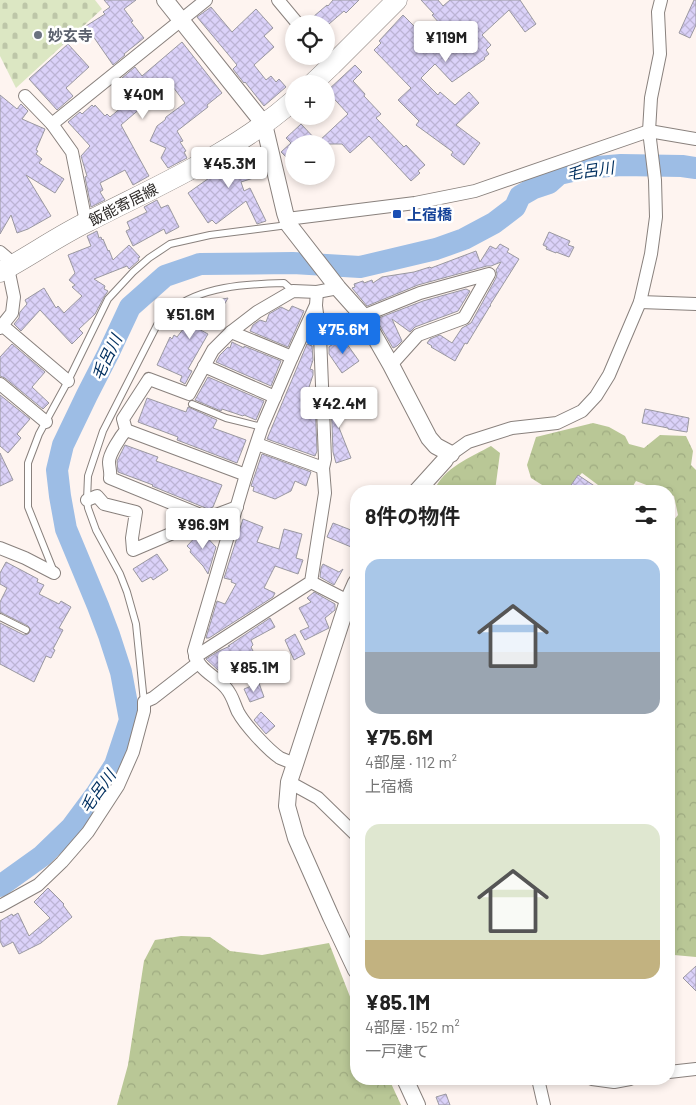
<!DOCTYPE html>
<html lang="ja">
<head>
<meta charset="utf-8">
<style>
	body { margin:0; font-family:Barlow,"Noto Sans JP",sans-serif; background:#f6f6f6; color:#222; height:100vh; display:flex; flex-direction:column; font-size:19px; white-space:nowrap }
	* { box-sizing:border-box; margin:0 }
	p { font-size:16px; color:#767676 }
	.icon { flex:none; width:28px; height:28px; fill:none; stroke:currentColor; stroke-width:2; stroke-linecap:round; stroke-linejoin:round }
	.map { position:relative; flex:1; overflow:hidden }
	.sheet { position:absolute; left:350px; top:485px; width:325px; height:600px; display:flex; flex-direction:column; background:#fff; border-radius:20px; box-shadow:0 2px 8px #0003 }
	.sheet>* { flex:none }
	.fabs { position:absolute; left:285px; top:15px; display:grid; gap:10px }
	.fabs a { display:grid; place-items:center; width:50px; height:50px; border-radius:50%; background:#fff; box-shadow:0 2px 8px #0003; font-size:25px }
	.price { position:absolute; translate:-50% -42px; padding:0 11px; border-radius:5px; background:#fff; color:#222; font-size:16px; line-height:32px; filter:drop-shadow(0 1px 2px #0008) }
	.price::after { content:''; position:absolute; left:50%; top:30px; width:15px; height:11px; margin-left:-8px; background:inherit; clip-path:polygon(0 0,100% 0,50% 100%) }
	.price.on { background:#1a73e8; color:#fff }
	ul { padding:0; list-style:none }
	li { display:grid; align-content:center; gap:10px; height:265px; padding:0 15px }
	li span { display:grid; place-items:center; height:155px; border-radius:15px; color:#555 }
	li>.icon { margin-inline-start:auto }
	span .icon { width:90px; height:90px; fill:#fffc; stroke-width:1 }
	li b { font-size:21px }
	h2 { display:flex; justify-content:space-between; align-items:center; height:60px; padding:0 15px; font-size:21px }
	.map>svg:first-child { display:block }
	.forest { fill:url(#forest-crowns) }
	.cemetery { fill:url(#cemetery-stones) }
	.lines { fill:none; stroke-linecap:round; stroke-linejoin:round }
	.river { stroke:#9dbde5; stroke-width:22 }
	.building { fill:url(#building-cross-hatch); stroke:#9a98a0 }
	.service-casing { stroke:#89817d; stroke-width:8 }
	.minor-casing { stroke:#89817d; stroke-width:14 }
	.tertiary-casing { stroke:#89817d; stroke-width:18 }
	.primary-casing { stroke:#89817d; stroke-width:21 }
	.service { stroke:#fff; stroke-width:6 }
	.minor { stroke:#fff; stroke-width:12 }
	.tertiary { stroke:#fff; stroke-width:16 }
	.primary { stroke:#fff; stroke-width:20 }
	.worship-dot { fill:#6b7280; stroke:#fff; stroke-width:2 }
	.transit-dot { fill:#1a4fb4; stroke:#fff; stroke-width:2 }
	.labels { text-anchor:middle; dominant-baseline:central; stroke-width:5; stroke-linejoin:round; paint-order:stroke }
	.worship-label { font-size:15px; font-weight:bold; fill:#5b616d; stroke:#fff; text-anchor:start }
	.street-label { font-size:15px; fill:#2d2a28; stroke:#fff }
	.transit-label { font-size:15px; font-weight:bold; fill:#164399; stroke:#fff; text-anchor:start }
	.water-label { font-size:16px; font-style:italic; fill:#002f5f; stroke:#fff }
</style>
</head>
<body>
<div class="map">
<svg width="696" height="1105" viewBox="0 0 696 1105">
	<defs>
		<pattern id="forest-crowns" width="20" height="18" patternUnits="userSpaceOnUse" patternTransform="scale(1.25)"><rect width="20" height="18" fill="#b9c796"/><path d="M2 6a3 3 0 1 1 6 0M12 15a3 3 0 1 1 6 0" fill="none" stroke="#9fab81"/></pattern>
		<pattern id="cemetery-stones" width="16" height="16" patternUnits="userSpaceOnUse" patternTransform="scale(1.25)"><rect width="16" height="16" fill="#dce7c3"/><path d="M2 7V4a2 2 0 0 1 4 0v3zM10 15v-3a2 2 0 0 1 4 0v3z" fill="#bdc6a8"/></pattern>
		<pattern id="building-cross-hatch" width="8" height="8" patternUnits="userSpaceOnUse" patternTransform="scale(1.25)"><rect width="8" height="8" fill="#dbd2f9"/><path d="M0 0l8 8M0 8l8-8" fill="none" stroke="#bcb4d5"/></pattern>
	</defs>
	<rect width="100%" height="100%" fill="#fef4f0"/>
	<g class="forest">
		<polygon points="593,423 609,427 625,436 629,444 644,448 660,435 686,436 693,451 691,465 696,470 696,957 674,955 669,949 669,526 678,515 674,496 669,494 669,491 662,491 636,481 630,491 600,491 598,485 582,473 565,491 550,490 531,478 527,465 536,437"/>
		<path d="M491,446L500,453L495,491H434C443,468 471,457 491,446Z"/>
		<polygon points="181,936 210,937 230,951 262,955 329,943 356,1012 356,1079 389,1079 401,1105 117,1105 128,1065 144,961 155,940"/>
	</g>
	<polygon class="cemetery" points="0,0 95,0 102,9 16,88 0,56"/>
	<g class="lines">
		<polyline class="river" points="0,886 42,856 71,828 97,793 115,765 130,720 121,672 109,635 98,606 66,529 60,496 57,470 63,445 87,395 108,354 130,307 165,276 200,264 293,263 360,267 436,249 464,239 494,223 515,207 520,196 534,188 549,183 559,174 585,168 621,165 682,166 696,168"/>
	</g>
	<g class="building">
		<polygon points="104,0 136,0 124,9 133,21 131,22 144,38 124,54 125,55 113,65 86,26 105,14 103,12 110,7"/>
		<polygon points="333,0 359,0 346,13 344,11 329,24 306,24 306,23 327,5 328,6"/>
		<polygon points="421,0 438,0 443,6 450,0 520,0 536,24 525,32 509,10 482,35 491,45 486,50 489,54 484,58 485,59 452,82 435,64 421,78 438,95 440,92 455,105 469,92 479,103 456,125 480,143 464,165 451,155 453,152 416,125 419,121 398,100 411,88 374,50 381,43 379,41 403,15 427,39 441,25 432,15 434,14"/>
		<polygon points="694,0 696,0 696,25 690,38 679,33"/>
		<polygon points="211,7 232,32 256,9 273,28 264,36 274,47 254,65 266,80 271,76 276,82 279,79 286,87 264,106 245,82 244,83 233,69 237,65 197,17"/>
		<polygon points="182,42 222,93 207,105 208,107 177,131 183,141 180,142 186,151 184,152 187,158 168,168 161,158 166,148 150,141 157,126 165,120 166,117 185,103 170,83 121,125 149,176 133,185 125,170 100,183 103,190 100,192 105,200 91,207 85,177 87,176 81,156 90,146 68,122 80,112 82,114 92,105 94,107 95,105 105,116 107,114 110,117 134,97 120,81 122,78 135,67 142,76"/>
		<polygon points="68,44 89,67 66,88 73,96 57,110 29,79"/>
		<polygon points="355,65 362,72 353,81 365,94 364,96 381,114 376,118 404,147 406,145 425,165 418,171 420,173 411,181 369,136 350,153 342,144 294,144 294,165 281,152 291,143 286,138 301,124 318,142 348,114 327,91"/>
		<polygon points="0,95 17,109 21,104 28,111 22,119 45,129 36,150 38,151 36,154 42,159 39,163 64,179 55,193 26,175 51,216 28,229 17,233 11,215 0,234"/>
		<polygon points="251,148 260,165 263,164 266,174 241,182 244,191 250,188 266,221 257,224 246,201 216,224 212,220 208,223 188,193 212,176 210,174 215,171 215,170"/>
		<polygon points="157,200 161,208 168,205 179,227 166,234 164,229 133,246 126,231 130,229 127,222 147,212 144,207"/>
		<polygon points="97,231 99,238 101,237 102,240 103,239 108,251 109,250 113,260 129,245 140,257 138,258 139,260 129,269 127,266 94,279 105,286 104,289 108,291 104,297 95,314 79,329 83,333 72,344 40,310 21,331 14,324 19,318 20,312 27,304 25,300 44,288 56,308 58,306 64,313 82,296 72,287 75,285 69,280 75,273 68,255 91,246 87,236"/>
		<polygon points="549,232 570,241 568,245 574,247 569,257 556,252 556,253 546,249 547,247 543,245"/>
		<polygon points="500,244 509,249 507,252 519,259 490,305 491,306 490,306 467,344 465,343 455,361 431,347 432,346 427,343 430,339 440,335 452,343 462,328 471,323 496,278 497,274 496,270 501,262 491,266 487,266 418,285 367,306 352,288 355,287 354,284 363,281 364,283 372,280 373,283 382,277 414,272 430,267 431,268 476,251 480,262 490,246 496,249"/>
		<polygon points="466,289 470,291 458,311 415,327 410,332 392,319 402,341 397,346 393,348 376,319 423,301"/>
		<polygon points="228,298 214,323 195,327 208,334 188,369 192,371 185,384 180,381 182,376 157,365 170,337 172,339 174,335 177,337 191,319 188,317 200,305 207,304 207,302"/>
		<polygon points="292,306 304,311 288,347 250,331 253,325 260,320 266,322 269,314 281,307 289,311"/>
		<polygon points="347,313 355,322 342,332 335,322"/>
		<polygon points="342,337 359,361 342,373 329,354 329,347"/>
		<polygon points="232,342 244,348 244,346 281,361 271,386 216,362 220,355 228,347 230,348"/>
		<polygon points="12,344 45,372 32,387 49,403 43,409 5,378 0,376 0,357"/>
		<polygon points="307,344 312,346 313,360 310,369 313,370 313,375 308,390 314,392 313,402 315,401 317,451 315,456 267,439"/>
		<polygon points="208,377 264,401 256,420 244,415 243,416 222,409 221,411 195,400"/>
		<polygon points="340,394 342,401 345,400 349,416 336,420 351,458 336,463 333,452 331,397"/>
		<polygon points="0,395 30,419 17,434 21,438 8,453 0,446"/>
		<polygon points="147,398 186,412 188,407 217,420 213,428 246,440 237,463 177,440 178,437 138,422"/>
		<polygon points="645,409 689,418 687,432 668,429 668,428 642,423"/>
		<polygon points="125,445 158,457 156,461 222,485 213,507 208,509 152,486 153,485 118,472 117,461"/>
		<polygon points="0,453 13,480 0,486"/>
		<polygon points="262,454 311,472 306,486 295,481 291,491 275,499 253,491 254,487 251,486"/>
		<polygon points="578,475 602,491 567,491"/>
		<polygon points="243,519 263,527 257,542 279,549 284,529 302,534 296,558 303,560 298,574 275,566 264,588 275,593 273,597 209,638 206,638 217,601 225,604 236,584 231,582 232,580 224,578"/>
		<polygon points="333,523 356,532 356,549 327,537"/>
		<polygon points="201,531 216,547 208,574 203,566 190,552 191,550 187,546"/>
		<polygon points="157,554 168,570 153,580 151,577 142,582 133,569"/>
		<polygon points="6,562 38,579 37,582 44,585 39,594 59,604 61,601 71,607 59,628 63,630 53,649 55,650 51,658 46,656 34,682 0,664 0,623 24,635 28,634 31,630 28,626 0,612 0,602 7,588 0,584 0,573"/>
		<polygon points="323,564 339,572 343,569 334,585 320,577 321,568"/>
		<polygon points="314,592 335,604 335,610 325,618 329,628 305,640 300,631 309,627 299,608 311,602 307,598"/>
		<polygon points="270,618 275,627 251,640 253,645 251,647 254,653 232,663 236,672 233,673 236,681 232,683 206,659 219,651 230,646 228,646"/>
		<polygon points="295,634 305,654 294,660 285,640"/>
		<polygon points="259,683 264,697 250,702 244,689"/>
		<polygon points="261,712 275,726 266,734 254,720"/>
		<polygon points="48,888 64,904 63,905 72,917 41,943 19,954 13,942 3,947 0,941 0,921 12,914 13,916 18,913 29,936 50,918 34,902"/>
		<polygon points="696,966 696,991 683,978"/>
		<polygon points="446,1094 450,1105 439,1105 436,1097"/>
	</g>
	<g class="lines">
		<g class="service-casing">
			<g id="service">
				<polyline points="192,404 226,418 262,427"/>
				<polyline points="54,572 28,507 28,463 39,434 68,381 108,299 133,272 149,258 170,244 210,235 288,225"/>
				<polyline points="0,617 26,630"/>
				<path d="M144,702L136,624L127,592L120,574L96,530L88,508L87,500L88,476L103,431L157,325C161,320 165,314 170,311C201,286 246,284 284,283L293,291"/>
			</g>
		</g>
		<g class="minor-casing">
			<g id="minor">
				<polyline points="278,0 298,24"/>
				<polyline points="25,96 52,124 72,152 86,222"/>
				<polyline points="52,124 206,0"/>
				<polyline points="287,219 415,203 475,191 649,131 696,139"/>
				<polyline points="0,252 14,264"/>
				<polyline points="640,302 696,304"/>
				<polyline points="363,316 420,293 489,274 464,318 418,335 391,365"/>
				<polyline points="2,325 68,381"/>
				<polyline points="0,328 12,313 14,297 8,268"/>
				<polyline points="231,332 292,357"/>
				<polyline points="204,366 275,397"/>
				<polyline points="0,384 46,422"/>
				<polyline points="126,430 246,475"/>
				<polyline points="257,444 323,468"/>
				<polyline points="445,460 451,454 468,442 512,428 557,423 582,411 596,396 609,375 640,302 651,254 656,217 655,180 649,131 651,98 660,54 658,12 661,0"/>
				<path d="M87,500L97,496L104,504L136,512L132,538L133,550L208,518L110,478C111,471 109,468 109,462C109,454 121,436 126,430L123,419L149,379L189,394L213,350L231,332L257,312L293,291L317,292L338,288"/>
				<polyline points="208,518 237,507"/>
				<polyline points="0,548 25,558 54,573"/>
				<polyline points="311,582 348,601"/>
				<polyline points="195,657 311,582 325,493 323,468 325,459 320,336 316,306"/>
				<path d="M295,764C290,762 285,760 280,758C268,750 245,725 238,712C234,704 233,696 226,688C215,675 198,671 194,651L246,475L262,427L292,357L316,305L317,292"/>
				<polyline points="289,782 318,798 356,835"/>
				<polyline points="0,906 38,885 62,862 88,832 118,786 133,752 144,711 144,702 153,698 198,663"/>
				<polyline points="669,1072 696,1069"/>
				<polyline points="538,1079 544,1105"/>
				<polyline points="592,1079 614,1082 630,1079"/>
			</g>
		</g>
		<g class="tertiary-casing">
			<g id="tertiary">
				<polyline points="165,0 264,124 285,213 289,225 338,288 363,316 391,365 429,438 436,446 451,454"/>
				<polyline points="417,491 445,460"/>
				<polyline points="356,583 348,601 295,764 289,782 287,806 296,838 331,917 356,970"/>
				<polyline points="405,1079 417,1105"/>
			</g>
		</g>
		<g class="primary-casing">
			<g id="primary">
				<polyline points="312,84 332,65 397,0"/>
				<path d="M0,272C30,256 58,236 89,221C159,185 234,153 294,100"/>
			</g>
		</g>
		<use href="#service" class="service"/>
		<use href="#minor" class="minor"/>
		<use href="#tertiary" class="tertiary"/>
		<use href="#primary" class="primary"/>
	</g>
	<circle class="worship-dot" cx="38" cy="35" r="5"/>
	<rect class="transit-dot" x="392" y="209" width="10" height="10" rx="2.5"/>
	<g class="labels">
		<g class="worship-label">
			<text x="48" y="35">妙玄寺</text>
		</g>
		<g class="street-label">
			<text transform="translate(123 204) rotate(-27)">飯能寄居線</text>
		</g>
		<g class="transit-label">
			<text x="407" y="214">上宿橋</text>
		</g>
		<g class="water-label">
			<text transform="translate(590 170) rotate(-8)">毛呂川</text>
			<text transform="translate(106 357) rotate(-64)">毛呂川</text>
			<text transform="translate(97 791) rotate(-54)">毛呂川</text>
		</g>
	</g>
</svg>
<div class="fabs">
<a><svg class="icon" aria-label="locate" viewBox="0 0 24 24"><circle cx="12" cy="12" r="6"/><path d="M12 2v4M12 18v4M2 12h4M18 12h4"/></svg></a>
<a>+</a>
<a>−</a>
</div>
<b class="price" style="left:446px;top:63px">¥119M</b>
<b class="price" style="left:143px;top:120px">¥40M</b>
<b class="price" style="left:229px;top:189px">¥45.3M</b>
<b class="price" style="left:190px;top:340px">¥51.6M</b>
<b class="price on" style="left:343px;top:355px">¥75.6M</b>
<b class="price" style="left:339px;top:429px">¥42.4M</b>
<b class="price" style="left:203px;top:550px">¥96.9M</b>
<b class="price" style="left:254px;top:693px">¥85.1M</b>
<section class="sheet">
<h2>8件の物件<svg class="icon" aria-label="filters" viewBox="0 0 24 24"><path d="M4 7h16M4 17h16"/><circle cx="9" cy="7" r="2"/><circle cx="15" cy="17" r="2"/></svg></h2>
<ul>
<li><span style="background:linear-gradient(#a9c7e8 60%,#9aa5b1 0)"><svg class="icon" aria-label="home" viewBox="0 0 24 24"><path d="M3 11l9-7 9 7M6 9v11h12V9"/></svg></span><div><b>¥75.6M</b><p>4部屋 · 112 m²</p><p>上宿橋</p></div></li>
<li><span style="background:linear-gradient(#dfe7d0 75%,#c2b280 0)"><svg class="icon" aria-label="home" viewBox="0 0 24 24"><path d="M3 11l9-7 9 7M6 9v11h12V9"/></svg></span><div><b>¥85.1M</b><p>4部屋 · 152 m²</p><p>一戸建て</p></div></li>
</ul>
</section>
</div>
</body>
</html>
